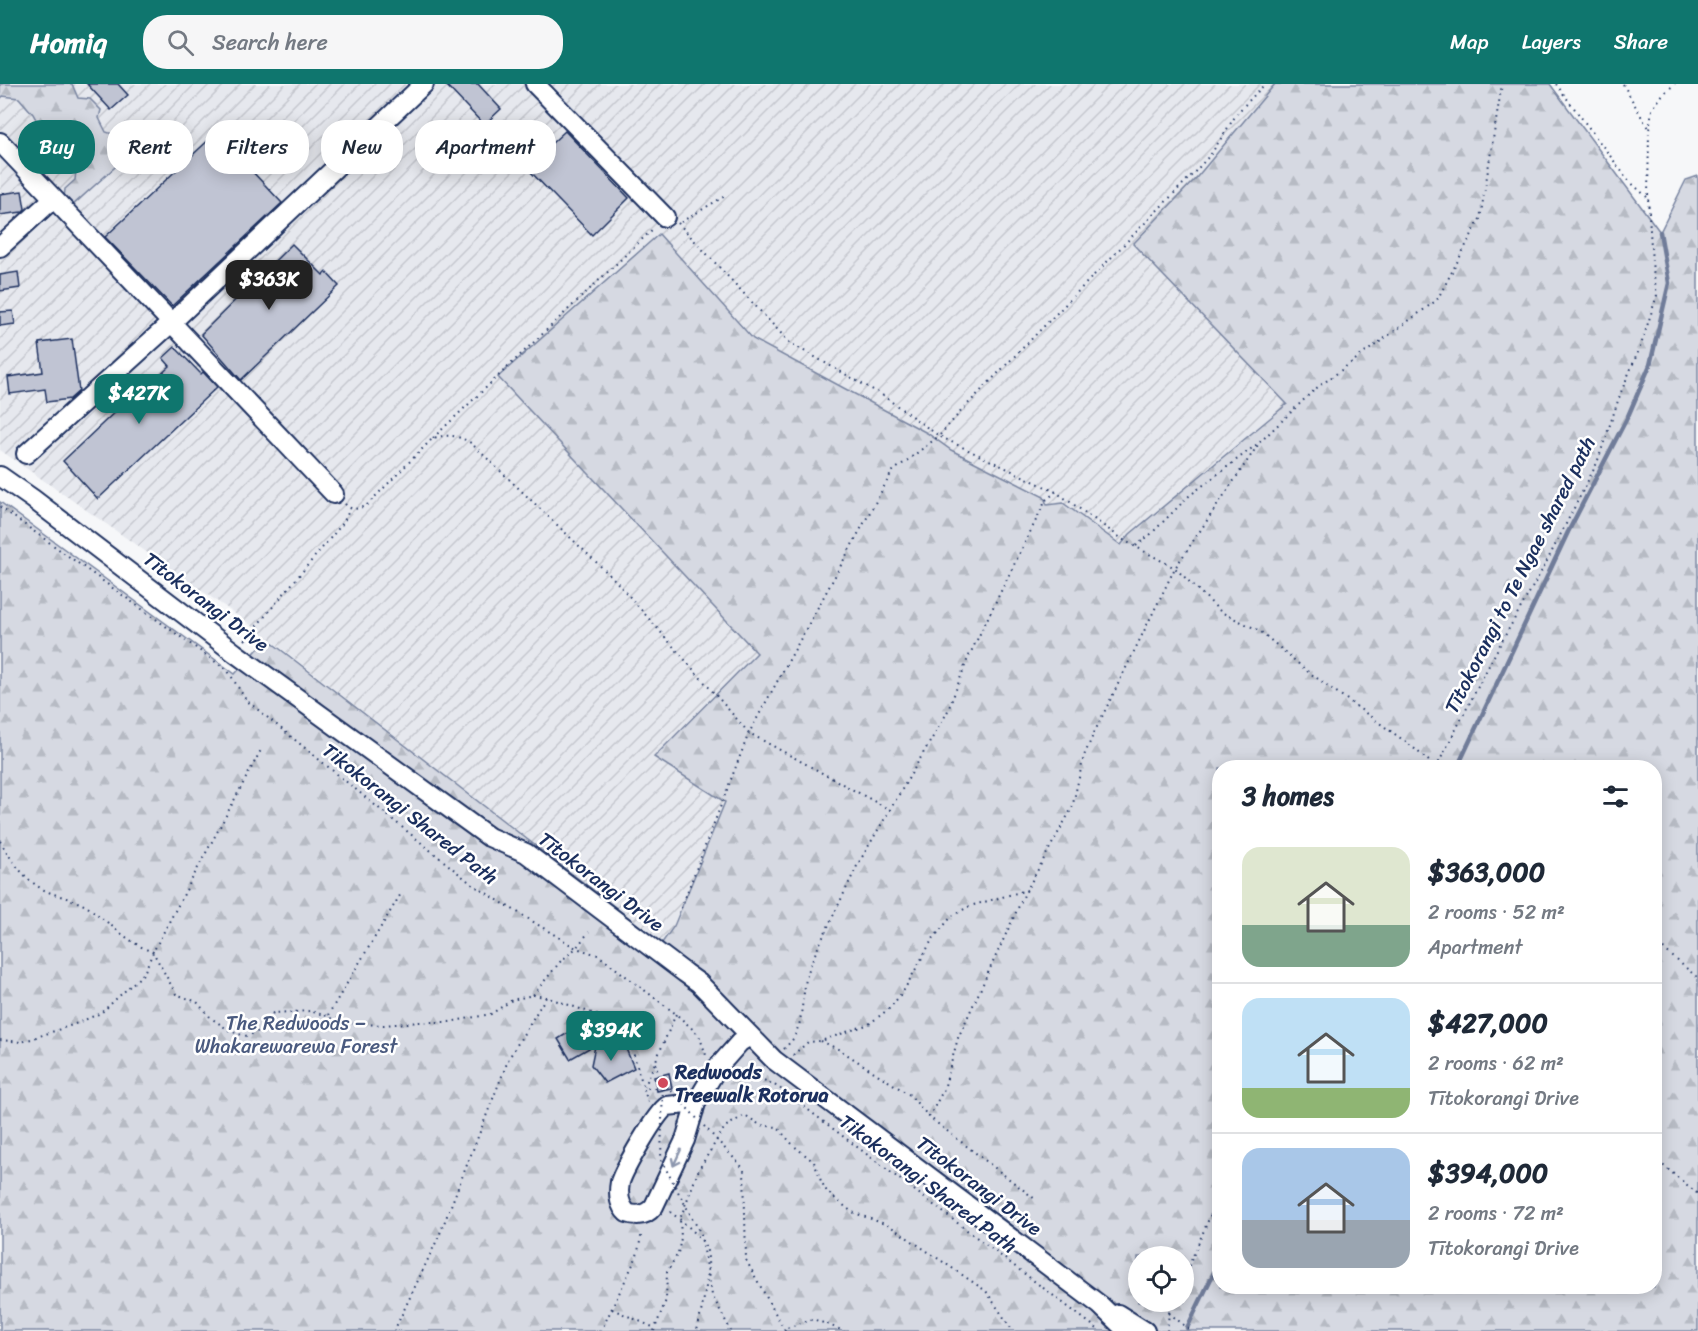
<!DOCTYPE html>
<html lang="en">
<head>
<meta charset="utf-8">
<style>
	body { margin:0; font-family:Sriracha,sans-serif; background:#f6f6f7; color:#1f2937; height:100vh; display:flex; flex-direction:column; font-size:22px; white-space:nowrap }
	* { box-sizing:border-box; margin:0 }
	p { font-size:20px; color:#747a83 }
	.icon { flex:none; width:33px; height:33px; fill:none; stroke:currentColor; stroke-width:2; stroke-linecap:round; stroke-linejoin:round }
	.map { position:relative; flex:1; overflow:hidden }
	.sheet { position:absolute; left:1212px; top:676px; width:450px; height:534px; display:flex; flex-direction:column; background:#fff; border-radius:24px; box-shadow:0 3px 15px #0003 }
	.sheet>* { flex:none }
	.top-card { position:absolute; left:18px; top:36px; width:570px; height:54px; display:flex; gap:12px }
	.controls { position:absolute; left:1128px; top:1162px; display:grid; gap:12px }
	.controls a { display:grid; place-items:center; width:66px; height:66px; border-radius:50%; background:#fff; box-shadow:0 3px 15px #0003; font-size:30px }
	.price { position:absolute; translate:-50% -51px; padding:0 14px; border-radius:12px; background:#0f766e; color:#fff; font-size:20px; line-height:39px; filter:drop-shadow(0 2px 3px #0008) }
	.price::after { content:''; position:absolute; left:50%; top:36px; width:18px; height:14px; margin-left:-9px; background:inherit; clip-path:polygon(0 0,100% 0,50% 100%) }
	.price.on { background:#222; color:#fff }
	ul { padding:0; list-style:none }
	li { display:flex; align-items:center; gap:18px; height:150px; padding:0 30px }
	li+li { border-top:2px solid #e0e1e3 }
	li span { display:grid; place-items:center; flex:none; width:168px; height:120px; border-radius:18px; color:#555 }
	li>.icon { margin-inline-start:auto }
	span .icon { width:72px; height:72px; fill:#fffc; stroke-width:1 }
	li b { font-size:26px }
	h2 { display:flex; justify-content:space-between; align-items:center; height:72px; padding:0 30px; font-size:26px }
	.pill { padding:0 21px; border-radius:24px; background:#fff; box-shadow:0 3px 15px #0003; font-size:21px; line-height:54px }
	.pill.on { background:#0f766e; color:#fff }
	header { display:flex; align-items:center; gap:36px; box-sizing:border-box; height:84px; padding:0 30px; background:#0f766e; color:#fff }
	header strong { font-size:28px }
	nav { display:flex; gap:33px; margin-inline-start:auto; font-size:21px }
	.search { width:420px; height:54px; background:#f6f6f7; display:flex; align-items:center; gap:15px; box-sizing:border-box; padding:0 21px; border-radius:24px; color:#747a83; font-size:22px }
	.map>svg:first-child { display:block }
	.industrial { fill:url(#industrial-furrows) }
	.forest { fill:url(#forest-firs); stroke:#7884a0; stroke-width:1.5; fill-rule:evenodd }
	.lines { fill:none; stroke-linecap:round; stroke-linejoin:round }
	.stream { stroke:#707c99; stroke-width:4.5 }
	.building { fill:#c0c4d3; stroke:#1b2f5e; stroke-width:1.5 }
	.minor-casing { stroke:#1b2f5e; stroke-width:22 }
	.path { stroke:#1b2f5e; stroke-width:2; stroke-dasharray:1.5 4.5; stroke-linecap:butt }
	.minor { stroke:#fff; stroke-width:18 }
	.path-bridge { stroke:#1b2f5e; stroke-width:2; stroke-dasharray:1.5 4.5; stroke-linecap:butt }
	.oneway { stroke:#8d97ae }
	.poi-dot { fill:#d1495b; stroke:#fff; stroke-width:2 }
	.labels { text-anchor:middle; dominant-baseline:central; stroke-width:5; stroke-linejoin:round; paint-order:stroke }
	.street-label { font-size:20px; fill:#1b2f5e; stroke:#fff }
	.park-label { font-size:20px; fill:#4a5a7f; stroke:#fff }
	.poi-label { font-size:20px; font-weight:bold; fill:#1b2f5e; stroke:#fff; text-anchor:start }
</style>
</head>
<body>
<header>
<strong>Homiq</strong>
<div class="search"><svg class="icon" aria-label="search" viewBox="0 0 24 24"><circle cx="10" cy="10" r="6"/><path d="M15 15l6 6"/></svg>Search here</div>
<nav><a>Map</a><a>Layers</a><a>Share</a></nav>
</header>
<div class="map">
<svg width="1698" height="1247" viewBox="0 0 1698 1247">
	<defs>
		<pattern id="industrial-furrows" width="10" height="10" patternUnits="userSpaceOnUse" patternTransform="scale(1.5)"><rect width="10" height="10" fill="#e6e8ee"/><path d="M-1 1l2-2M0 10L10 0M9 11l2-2" fill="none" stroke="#c5c7ce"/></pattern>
		<pattern id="forest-firs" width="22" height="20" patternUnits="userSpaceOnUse" patternTransform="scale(1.5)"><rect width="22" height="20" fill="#d6d9e2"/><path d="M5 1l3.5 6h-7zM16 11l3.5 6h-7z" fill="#b7bbc4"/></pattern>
	</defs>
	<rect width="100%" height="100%" fill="#f6f7f9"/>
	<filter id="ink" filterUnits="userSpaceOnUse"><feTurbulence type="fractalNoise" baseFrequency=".0167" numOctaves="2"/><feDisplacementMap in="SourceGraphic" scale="12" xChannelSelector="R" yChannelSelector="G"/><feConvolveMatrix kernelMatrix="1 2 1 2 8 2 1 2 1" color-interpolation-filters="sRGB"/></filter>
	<g filter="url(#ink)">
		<polygon class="industrial" points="0,0 1275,0 1197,93 1133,160 1287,320 1130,450 1121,462 1091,438 1047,421 1044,413 951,366 927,349 753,255 659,150 498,293 757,569 654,673 725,717 673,842 662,859 254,543 0,366"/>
		<g class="forest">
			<polygon points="0,0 72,0 78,14 90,15 101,26 99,34 106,48 122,53 134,66 74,120 64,115 65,105 75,96 76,86 67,75 53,67 33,30 19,14 3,12 0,15"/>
			<path d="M1275,0H1550L1660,148L1686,96L1698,92V1247H0V418L235,590L267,555L662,859L674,842L725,718L654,673L757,569L498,293L659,150L753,255L927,349L951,366L1044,413L1047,421L1063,419L1121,461L1130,450L1287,320L1133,160L1197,93ZM1220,684H1654V1203H1220ZM1138,1173H1184V1218H1138Z"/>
		</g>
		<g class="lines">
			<g class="stream">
				<polyline points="1457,684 1568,448 1628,332 1650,281 1669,199 1660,148"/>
				<polyline points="1187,1244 1220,1176"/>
			</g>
		</g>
		<g class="building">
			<polygon points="87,0 118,0 128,11 111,26"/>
			<polygon points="445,0 478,0 501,25 484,41"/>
			<polygon points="565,47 629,114 592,151 526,83"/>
			<polygon points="216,49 282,119 172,222 105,153"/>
			<polygon points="22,107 25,125 22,128 0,131 0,110"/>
			<polygon points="292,160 323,191 326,188 339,202 241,296 201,250"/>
			<polygon points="18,188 20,204 0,207 0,191"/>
			<polygon points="13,227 15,240 0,242 0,228"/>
			<polygon points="72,255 79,307 70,315 47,318 45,305 10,310 8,293 43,288 39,259"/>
			<polygon points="175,263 201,290 203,288 217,303 98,415 63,377 138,306 141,309 170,282 163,274"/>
			<polygon points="579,942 591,963 570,975 558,955"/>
			<polygon points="624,960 634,984 605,999 591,981 595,962 614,965"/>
			<polygon points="669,989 672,1004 657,1007 654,993"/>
		</g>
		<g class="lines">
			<g class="minor-casing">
				<g id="minor">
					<polyline points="535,0 665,133"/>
					<polyline points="0,58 334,410"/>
					<polyline points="0,163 53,115"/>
					<polyline points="26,370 171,239 424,0"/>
					<polyline points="0,392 33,415 235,569 489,753 526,769 685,889 699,899 774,976 1100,1221 1127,1247"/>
					<path d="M696,1019L667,1022C656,1029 624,1085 620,1098C618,1109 619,1121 627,1129C638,1133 647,1131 654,1122L685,1056L696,1019L717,984L740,958L750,952"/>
					<polyline points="1118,1230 1145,1247"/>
				</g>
			</g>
			<g class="path">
				<polyline points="1556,0 1629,97 1648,114"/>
				<polyline points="1623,0 1649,46"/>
				<polyline points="681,138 725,112"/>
				<polyline points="678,139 790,259 882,311 939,352 1056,408 1125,457 1175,484 1221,528 1260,547 1307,587 1410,661 1437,684"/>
				<polyline points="433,354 654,144"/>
				<path d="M345,420C352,427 356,425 366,422L433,354C449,350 457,351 471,359L615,496L749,649L890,726"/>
				<polyline points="0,423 228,587 246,616 473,801 576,864 598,871 676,930 699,951 706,971"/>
				<polyline points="1136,462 1150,451 1189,412 1260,358 1314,306 1437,216 1480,135 1502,0"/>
				<polyline points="245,556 343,439 350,425"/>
				<polyline points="1436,684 1498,564 1545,481 1597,379 1621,308 1641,261 1657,211 1652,179 1648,114 1649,46 1652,26 1663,10 1675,0"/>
				<path d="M0,757C12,777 24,796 46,807C60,813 75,815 89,824C110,839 128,859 153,868L176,910L197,918L211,934L230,947L245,952L256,949L273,929L310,927L327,932L339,939L384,941L420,938H449L491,930L512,916L533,911L560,878L576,864L589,848"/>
				<polyline points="681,824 749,649 892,388 939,352 963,325 1191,92 1211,70 1238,28 1265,0"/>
				<polyline points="1654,857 1698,894"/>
				<polyline points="533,911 546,913 615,937 627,948 648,1019"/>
				<polyline points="328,931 402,808"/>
				<polyline points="0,956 22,958 75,940 101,929 144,889 153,868 261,666"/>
				<polyline points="821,957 840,966 910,1011 929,1033 1035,1115"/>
				<polyline points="784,965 794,954 800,938 806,894 813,874 858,780 947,629 968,574 1046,416 1056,408"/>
				<polyline points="793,971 808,958 821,957 869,940 890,924 904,906 932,856 952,832 970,822 1027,806"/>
				<polyline points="656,979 660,1003"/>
				<path d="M735,990C751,990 763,995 778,1003L1100,1247"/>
				<polyline points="661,1004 644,1004 676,930"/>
				<polyline points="929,1033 944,1005 958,954 1024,811 1072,724 1084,672 1094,649 1175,484 1260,358"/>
				<polyline points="1654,1074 1698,1110"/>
				<path d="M670,1128C680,1135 701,1152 706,1164C713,1182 701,1227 697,1247"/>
				<polyline points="1184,1193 1220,1109"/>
				<polyline points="612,1225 655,1244"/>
				<polyline points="1169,1229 1191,1247"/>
				<polyline points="394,1247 439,1152 509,974 546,913"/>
				<polyline points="601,1247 637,1172 642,1148"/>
				<polyline points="654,1247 666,1216 667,1188 678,1169 681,1154 680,1135 699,1085 725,1043 745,1031 760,1041 777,1043 793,1061 814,1078 821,1097 827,1108 852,1128 890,1142 986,1207 1013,1247"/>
				<polyline points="785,1247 784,1245 813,1235 844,1247"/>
				<polyline points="1167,1247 1169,1229 1173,1218"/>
			</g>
			<use href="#minor" class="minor"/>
			<g class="path-bridge">
				<polyline points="663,998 744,1085 746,1176 784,1245"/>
				<polyline points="663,998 661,1076 701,1150 712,1211 731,1247"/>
				<polyline points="658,999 660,993 668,994 668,1002 661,1004"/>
			</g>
		</g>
		<defs><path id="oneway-shaft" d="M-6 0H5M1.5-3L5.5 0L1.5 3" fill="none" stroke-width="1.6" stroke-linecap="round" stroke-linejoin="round" transform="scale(1.5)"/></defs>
		<use class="oneway" href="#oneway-shaft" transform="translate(677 1074) rotate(115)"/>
	</g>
	<circle class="poi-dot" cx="663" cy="999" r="6"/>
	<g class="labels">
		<g class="street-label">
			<text transform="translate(1520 491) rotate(-63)">Tītokorangi to Te Ngae shared path</text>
			<text transform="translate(206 518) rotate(37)">Tītokorangi Drive</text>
			<text transform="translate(410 730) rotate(38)">Tikokorangi Shared Path</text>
			<text transform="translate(601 798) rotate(37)">Tītokorangi Drive</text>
			<text transform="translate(928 1100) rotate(37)">Tikokorangi Shared Path</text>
			<text transform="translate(979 1102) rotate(37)">Tītokorangi Drive</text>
		</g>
		<g class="park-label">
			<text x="296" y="939">The Redwoods –<tspan x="296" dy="23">Whakarewarewa Forest</tspan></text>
		</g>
		<g class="poi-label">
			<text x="675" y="988">Redwoods<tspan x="675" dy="23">Treewalk Rotorua</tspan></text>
		</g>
	</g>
</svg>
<div class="controls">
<a><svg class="icon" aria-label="locate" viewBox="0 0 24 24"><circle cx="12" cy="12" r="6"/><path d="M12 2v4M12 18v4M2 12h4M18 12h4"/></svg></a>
</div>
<b class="price on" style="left:269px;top:227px">$363K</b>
<b class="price" style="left:139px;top:341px">$427K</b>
<b class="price" style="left:611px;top:978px">$394K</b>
<div class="top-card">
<a class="pill on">Buy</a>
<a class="pill">Rent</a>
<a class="pill">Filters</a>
<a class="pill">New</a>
<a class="pill">Apartment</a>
</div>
<section class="sheet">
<h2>3 homes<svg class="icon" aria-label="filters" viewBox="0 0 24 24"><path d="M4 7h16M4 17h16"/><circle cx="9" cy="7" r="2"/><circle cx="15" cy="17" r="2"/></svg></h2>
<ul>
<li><span style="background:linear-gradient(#dfe7d0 65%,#7fa58c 0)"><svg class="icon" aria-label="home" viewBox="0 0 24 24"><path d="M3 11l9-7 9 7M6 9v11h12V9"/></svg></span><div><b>$363,000</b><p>2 rooms · 52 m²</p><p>Apartment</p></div></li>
<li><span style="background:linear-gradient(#bfe0f5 75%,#8fb573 0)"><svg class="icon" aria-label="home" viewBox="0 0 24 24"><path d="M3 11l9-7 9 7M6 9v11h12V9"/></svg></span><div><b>$427,000</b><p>2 rooms · 62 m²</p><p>Tītokorangi Drive</p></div></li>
<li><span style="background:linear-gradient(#a9c7e8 60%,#9aa5b1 0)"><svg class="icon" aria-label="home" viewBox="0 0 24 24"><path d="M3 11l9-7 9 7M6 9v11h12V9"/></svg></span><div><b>$394,000</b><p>2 rooms · 72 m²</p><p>Tītokorangi Drive</p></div></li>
</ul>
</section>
</div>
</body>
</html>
